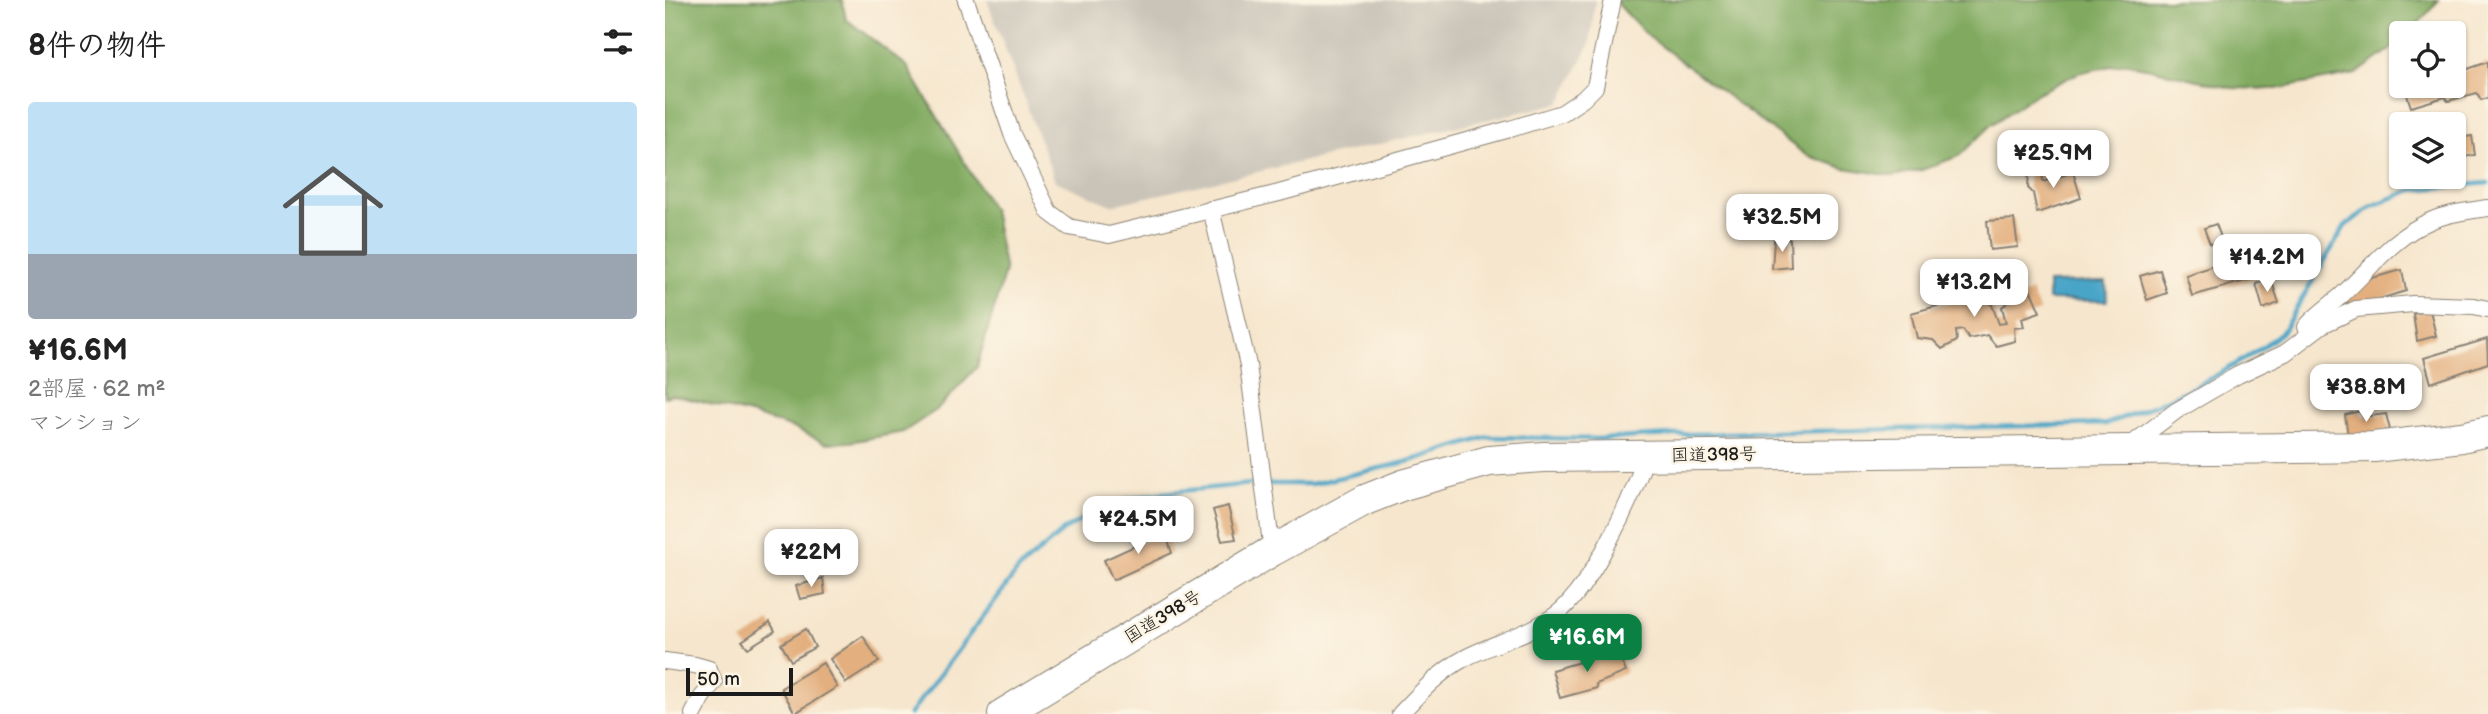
<!DOCTYPE html>
<html lang="ja">
<head>
<meta charset="utf-8">
<style>
	body { margin:0; font-family:"Balsamiq Sans","Klee One",sans-serif; background:#f2f2f2; color:#222; height:100vh; display:flex; flex-direction:column; font-size:26px; white-space:nowrap }
	* { box-sizing:border-box; margin:0 }
	p { font-size:23px; color:#767676 }
	.icon { flex:none; width:38px; height:38px; fill:none; stroke:currentColor; stroke-width:2; stroke-linecap:round; stroke-linejoin:round }
	.map { position:relative; flex:1; overflow:hidden }
	.panel { display:flex; flex-direction:column; background:#fff; width:665px }
	.panel>* { flex:none }
	.tools { position:absolute; left:1724px; top:21px; display:grid; gap:14px }
	.tools a { display:grid; place-items:center; width:77px; height:77px; border-radius:7px; background:#fff; box-shadow:0 2px 5px #0004; font-size:35px }
	.scale { position:absolute; left:21px; bottom:18px; width:107px; box-sizing:border-box; padding-left:7px; border:4px solid #1c1c1c; border-top:0; font-size:19px; line-height:24px; white-space:nowrap; color:#1c1c1c; -webkit-text-stroke:5px #fcf5e5; paint-order:stroke }
	.price { position:absolute; translate:-50% -60px; padding:0 16px; border-radius:14px; background:#fff; color:#222; font-size:23px; line-height:46px; filter:drop-shadow(0 2px 4px #0008) }
	.price::after { content:''; position:absolute; left:50%; top:42px; width:21px; height:16px; margin-left:-10px; background:inherit; clip-path:polygon(0 0,100% 0,50% 100%) }
	.price.on { background:#0b8043; color:#fff }
	ul { padding:0; list-style:none }
	li { display:grid; align-content:center; gap:14px; height:371px; padding:0 28px }
	li+li { border-top:2px solid #e0e0e0 }
	li span { display:grid; place-items:center; height:217px; border-radius:7px; color:#555 }
	li>.icon { margin-inline-start:auto }
	span .icon { width:126px; height:126px; fill:#fffc; stroke-width:1 }
	li b { font-size:30px }
	h2 { display:flex; justify-content:space-between; align-items:center; height:84px; padding:0 28px; font-size:30px }
	main { display:flex; flex:1; min-height:0 }
	.map>svg:first-child { display:block }
	.industrial { fill:#c9c3b8 }
	.forest { fill:#81aa60; stroke:#4e633e; stroke-width:2 }
	.water { fill:#48a5c7; stroke:#326072; stroke-width:2 }
	.lines { fill:none; stroke-linecap:round; stroke-linejoin:round }
	.stream { stroke:#48a5c7; stroke-width:4.5 }
	.building { fill:#e3af7e }
	.street-casing { stroke:#898174; stroke-width:18 }
	.highway-casing { stroke:#898174; stroke-width:32 }
	.street { stroke:#fff; stroke-width:16 }
	.highway { stroke:#fff; stroke-width:30 }
	.labels { text-anchor:middle; dominant-baseline:central; stroke-width:5; stroke-linejoin:round; paint-order:stroke }
	.street-label { font-size:18px; fill:#1c1c1c; stroke:#fcf5e5 }
</style>
</head>
<body>
<main>
<section class="panel">
<h2>8件の物件<svg class="icon" aria-label="filters" viewBox="0 0 24 24"><path d="M4 7h16M4 17h16"/><circle cx="9" cy="7" r="2"/><circle cx="15" cy="17" r="2"/></svg></h2>
<ul>
<li><span style="background:linear-gradient(#bfe0f5 70%,#9aa5b1 0)"><svg class="icon" aria-label="home" viewBox="0 0 24 24"><path d="M3 11l9-7 9 7M6 9v11h12V9"/></svg></span><div><b>¥16.6M</b><p>2部屋 · 62 m²</p><p>マンション</p></div></li>
</ul>
</section>
<div class="map">
<svg width="1823" height="714" viewBox="0 0 1823 714">
	<rect width="100%" height="100%" fill="#fcf5e5"/>
	<filter id="ink" filterUnits="userSpaceOnUse"><feTurbulence type="fractalNoise" baseFrequency=".0143" numOctaves="2"/><feDisplacementMap in="SourceGraphic" scale="14" xChannelSelector="R" yChannelSelector="G"/><feConvolveMatrix kernelMatrix="1 2 1 2 8 2 1 2 1" color-interpolation-filters="sRGB"/></filter>
	<filter id="wash" filterUnits="userSpaceOnUse"><feTurbulence type="fractalNoise" baseFrequency=".00686" numOctaves="4" result="noise"/><feDisplacementMap in="SourceGraphic" scale="28" xChannelSelector="R" yChannelSelector="G"/><feGaussianBlur stdDeviation="1.57" result="paint"/><feColorMatrix in="noise" values="0 0 0 0 0 0 0 0 0 0 0 0 0 0 0 0 0 1.4 0 .05"/><feComposite in="paint" operator="in"/></filter>
	<g filter="url(#wash)">
		<rect width="100%" height="100%" fill="#f6e6cd"/>
		<polygon class="industrial" points="322,0 930,0 925,44 895,103 447,205 390,181"/>
		<g class="forest">
			<polygon points="0,0 177,0 181,19 242,66 328,210 340,271 312,367 273,409 238,432 185,442 161,443 131,429 85,414 7,395 0,397"/>
			<polygon points="949,0 1774,0 1745,33 1736,33 1736,42 1691,74 1611,89 1566,88 1461,63 1413,73 1372,93 1326,125 1294,156 1257,170 1228,176 1179,168 1141,155 983,36"/>
		</g>
		<polygon class="water" points="1441,282 1442,301 1383,300 1383,283"/>
		<g class="lines">
			<path class="stream" d="M245,714L353,570L399,530L431,511L463,499L496,493L586,484H647L741,462L823,437L932,439L1027,434L1441,424C1503,401 1567,373 1618,331L1680,226L1707,206L1747,190L1823,183"/>
		</g>
		<g id="blocks">
			<g class="building">
				<polygon points="1823,62 1823,98 1816,100 1812,93 1783,101 1780,97 1746,107 1740,89 1747,86 1788,86 1788,66 1794,63 1797,71"/>
				<polygon points="1807,136 1810,155 1788,159 1788,139"/>
				<polygon points="1364,170 1377,172 1378,182 1408,172 1416,198 1372,213 1368,193 1363,188"/>
				<polygon points="1349,219 1353,247 1325,250 1322,221"/>
				<polygon points="1551,224 1557,240 1545,244 1539,228"/>
				<polygon points="1125,239 1126,267 1107,269 1109,240"/>
				<polygon points="1583,255 1587,279 1527,296 1521,275"/>
				<polygon points="1495,270 1502,293 1482,300 1475,276"/>
				<polygon points="1737,270 1741,291 1684,308 1681,297 1699,280"/>
				<polygon points="1606,279 1614,303 1598,309 1591,284"/>
				<polygon points="1353,287 1357,296 1366,291 1375,312 1357,318 1359,327 1349,328 1350,341 1331,346 1322,335 1304,339 1298,330 1291,331 1292,341 1277,349 1268,340 1252,338 1246,313 1312,295 1327,305 1334,324 1341,323 1337,307 1341,304 1341,292"/>
				<polygon points="1765,310 1771,336 1752,341 1748,314"/>
				<polygon points="1822,339 1823,363 1766,383 1759,358"/>
				<polygon points="1695,411 1698,417 1721,414 1725,430 1683,436 1680,415"/>
				<polygon points="563,506 571,539 557,541 548,510"/>
				<polygon points="500,532 507,553 448,580 439,560"/>
				<polygon points="158,578 160,594 135,599 131,586"/>
				<polygon points="105,622 110,631 83,648 77,641"/>
				<polygon points="141,629 150,647 126,661 116,644"/>
				<polygon points="198,636 214,662 181,683 165,659"/>
				<polygon points="953,651 961,672 931,684 932,688 895,698 887,670"/>
				<polygon points="158,663 172,687 130,713 116,688"/>
			</g>
		</g>
	</g>
	<g filter="url(#ink)">
		<use href="#blocks" fill-opacity="0" stroke="#898174" stroke-width="2"/>
		<g class="lines">
			<g class="street-casing">
				<g id="street">
					<polyline points="301,0 347,134 384,212 404,227 444,235 614,193 845,129 897,113 918,99 930,87 948,0"/>
					<polyline points="546,209 583,365 607,551"/>
					<path d="M1641,327C1651,314 1666,305 1678,294C1706,268 1728,237 1765,221C1783,213 1804,211 1823,208"/>
					<polyline points="1463,447 1511,411 1573,375 1620,353 1657,325 1691,309 1748,304 1809,306 1823,309"/>
					<polyline points="0,661 30,665 44,669 49,682 37,697 28,714"/>
					<path d="M735,714C755,693 774,672 800,658C829,643 865,634 892,614C927,586 967,499 981,456"/>
				</g>
			</g>
			<g class="highway-casing">
				<polyline id="highway" points="338,714 607,551 700,500 738,485 824,461 879,457 1709,447 1797,437 1823,431"/>
			</g>
			<use href="#street" class="street"/>
			<use href="#highway" class="highway"/>
		</g>
	</g>
	<g class="labels">
		<g class="street-label">
			<text transform="translate(1049 455) rotate(-1)">国道398号</text>
			<text transform="translate(498 617) rotate(-31)">国道398号</text>
		</g>
	</g>
</svg>
<div class="tools">
<a><svg class="icon" aria-label="locate" viewBox="0 0 24 24"><circle cx="12" cy="12" r="6"/><path d="M12 2v4M12 18v4M2 12h4M18 12h4"/></svg></a>
<a><svg class="icon" aria-label="layers" viewBox="0 0 24 24"><path d="M12 4l9 5-9 5-9-5zM3 14l9 5 9-5"/></svg></a>
</div>
<div class="scale">50 m</div>
<b class="price" style="left:1388px;top:190px">¥25.9M</b>
<b class="price" style="left:1117px;top:254px">¥32.5M</b>
<b class="price" style="left:1602px;top:294px">¥14.2M</b>
<b class="price" style="left:1309px;top:319px">¥13.2M</b>
<b class="price" style="left:1701px;top:424px">¥38.8M</b>
<b class="price" style="left:473px;top:556px">¥24.5M</b>
<b class="price" style="left:146px;top:589px">¥22M</b>
<b class="price on" style="left:922px;top:674px">¥16.6M</b>
</div>
</main>
</body>
</html>
